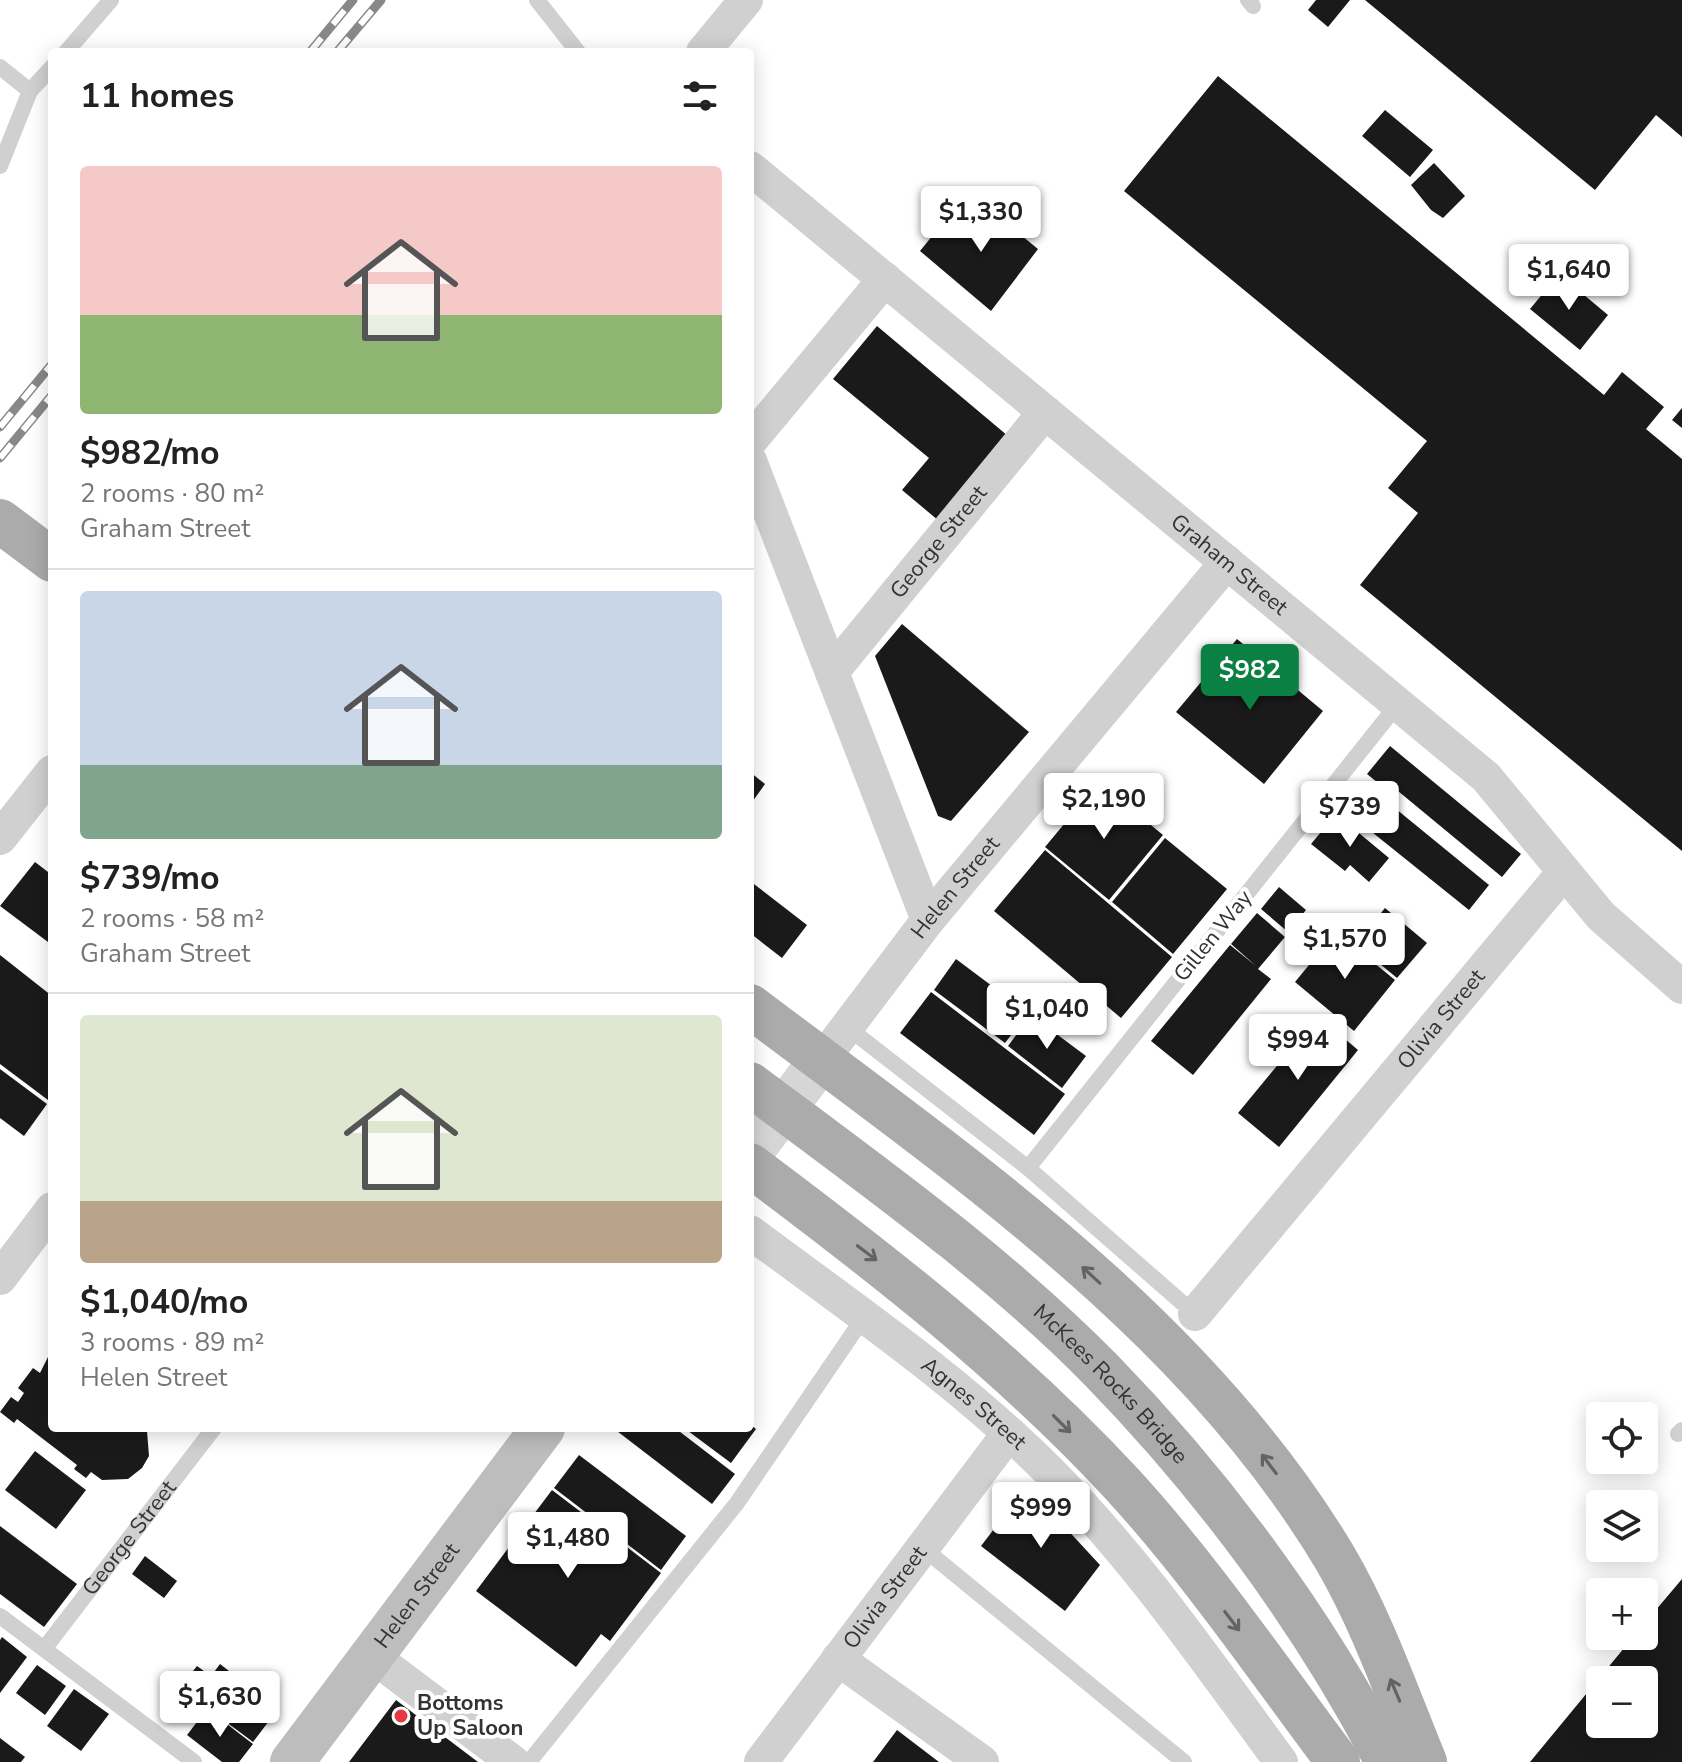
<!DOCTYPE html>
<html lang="en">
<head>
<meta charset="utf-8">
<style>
	body { margin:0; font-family:"Nunito Sans",sans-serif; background:#f2f2f2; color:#222; height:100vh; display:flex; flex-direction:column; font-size:30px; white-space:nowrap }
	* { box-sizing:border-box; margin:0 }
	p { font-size:26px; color:#767676 }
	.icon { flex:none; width:44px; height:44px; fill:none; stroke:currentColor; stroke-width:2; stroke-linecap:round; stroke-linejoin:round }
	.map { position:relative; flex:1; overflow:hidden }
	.side { position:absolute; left:48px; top:48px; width:706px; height:1384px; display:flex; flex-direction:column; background:#fff; border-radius:8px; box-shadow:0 4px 20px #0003 }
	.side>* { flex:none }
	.fabs { position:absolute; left:1586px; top:1402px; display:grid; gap:16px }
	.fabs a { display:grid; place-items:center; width:72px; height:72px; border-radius:8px; background:#fff; box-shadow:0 4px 20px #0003; font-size:40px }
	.price { position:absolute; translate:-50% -68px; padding:0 18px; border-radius:8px; background:#fff; color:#222; font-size:26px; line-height:52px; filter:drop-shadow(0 2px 4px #0008) }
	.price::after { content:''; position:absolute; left:50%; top:48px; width:24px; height:18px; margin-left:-12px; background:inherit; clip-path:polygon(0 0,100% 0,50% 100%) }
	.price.selected { background:#0b8043; color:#fff }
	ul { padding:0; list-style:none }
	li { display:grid; align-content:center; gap:16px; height:424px; padding:0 32px }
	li+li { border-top:2px solid #e0e0e0 }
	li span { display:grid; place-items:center; height:248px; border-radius:8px; color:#555 }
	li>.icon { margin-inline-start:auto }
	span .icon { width:144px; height:144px; fill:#fffc; stroke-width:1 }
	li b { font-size:34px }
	h2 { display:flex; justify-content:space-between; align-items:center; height:96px; padding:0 32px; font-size:34px }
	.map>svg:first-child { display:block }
	.building { fill:#1a1a1a; fill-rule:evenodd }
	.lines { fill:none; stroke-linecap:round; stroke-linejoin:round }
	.secondary-tunnel { stroke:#d6d6d6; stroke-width:44; stroke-dasharray:44 22; stroke-linecap:butt }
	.lane { stroke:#d0d0d0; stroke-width:16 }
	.street { stroke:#d0d0d0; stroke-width:34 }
	.secondary { stroke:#bdbdbd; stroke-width:44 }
	.primary { stroke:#ababab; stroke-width:44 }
	.rail-casing { stroke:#888; stroke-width:9 }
	.rail { stroke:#fff; stroke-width:6; stroke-dasharray:18; stroke-linecap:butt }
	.oneway { stroke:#636363 }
	.poi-dot { fill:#e63946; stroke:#fff; stroke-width:3 }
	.labels { text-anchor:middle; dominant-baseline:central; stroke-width:8; stroke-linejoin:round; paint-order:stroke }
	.street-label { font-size:22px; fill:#333; stroke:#fff }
	.poi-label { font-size:22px; font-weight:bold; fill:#333; stroke:#fff; text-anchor:start }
</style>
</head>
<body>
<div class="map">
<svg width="1682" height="1762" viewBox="0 0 1682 1762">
	<rect width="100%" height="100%" fill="#fff"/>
	<g class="building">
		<polygon points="1316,0 1350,0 1328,27 1308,10"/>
		<polygon points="1365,0 1682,0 1682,137 1656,115 1595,190"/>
		<polygon points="1218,76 1604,395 1622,372 1664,407 1646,429 1682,459 1682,851 1360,585 1418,513 1388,488 1427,441 1124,191"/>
		<polygon points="1385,110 1433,150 1410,177 1362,136"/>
		<polygon points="1434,163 1465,196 1443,218 1431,210 1411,185"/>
		<polygon points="978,200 1038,249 991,311 920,251 937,230 944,236"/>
		<polygon points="1559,274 1608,315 1580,350 1530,309"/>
		<polygon points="877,326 1008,436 939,521 902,490 929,458 833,379"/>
		<polygon points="1682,408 1682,428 1672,420"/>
		<polygon points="902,624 1029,732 951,821 938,816 875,656"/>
		<polygon points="1237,639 1323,711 1264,784 1176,712"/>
		<polygon points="1390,746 1521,854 1502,877 1398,791 1394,796 1367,774"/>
		<polygon points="750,772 765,784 750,805"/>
		<polygon points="1099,782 1163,835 1109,900 1045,847"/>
		<polygon points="1363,782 1489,885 1469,910 1342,808"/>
		<polygon points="1336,814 1389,858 1369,882 1350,865 1345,871 1311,844"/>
		<polygon points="1165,838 1227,889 1173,954 1112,902"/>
		<polygon points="1045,850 1172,957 1121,1018 994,911"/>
		<polygon points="35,862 52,875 52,945 0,906"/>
		<polygon points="750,881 807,925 782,958 750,933"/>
		<polygon points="1279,887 1306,910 1288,932 1261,909"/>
		<polygon points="1385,908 1427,943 1397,978 1356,944"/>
		<polygon points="1257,913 1285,937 1258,969 1271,979 1193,1075 1151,1041 1230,945 1256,966 1231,944"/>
		<polygon points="1336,932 1395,980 1354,1031 1295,982"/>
		<polygon points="0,955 52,996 52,1103 0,1064"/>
		<polygon points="956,959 1028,1013 1005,1043 934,990"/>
		<polygon points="931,992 1065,1094 1034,1135 900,1033"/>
		<polygon points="1031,1015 1086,1056 1062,1088 1008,1046"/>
		<polygon points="1318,1016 1358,1050 1279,1147 1238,1113"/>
		<polygon points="0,1069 47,1104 24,1136 0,1118"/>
		<polygon points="52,1349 52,1428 147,1431 149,1456 142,1468 128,1479 102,1480 91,1472 86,1478 74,1469 77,1465 17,1419 14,1423 0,1412 11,1397 18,1402 24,1393 18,1388 33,1368 40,1373"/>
		<polygon points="750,1424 756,1429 731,1463 684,1428 750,1428"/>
		<polygon points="613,1428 675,1428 735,1474 712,1504"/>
		<polygon points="35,1451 86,1490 56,1529 5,1490"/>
		<polygon points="579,1455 686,1536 661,1570 554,1488"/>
		<polygon points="1027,1486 1100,1565 1065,1611 981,1546"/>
		<polygon points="552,1490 661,1573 610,1641 601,1634 576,1667 476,1591"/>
		<polygon points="0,1526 77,1584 44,1627 0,1594"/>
		<polygon points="145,1556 177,1581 164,1598 132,1574"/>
		<path d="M1682,1579V1762H1530L1634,1636H1644V1624ZM1600,1680H1644V1724H1600Z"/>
		<polygon points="2,1637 27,1657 0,1693 0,1640"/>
		<polygon points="220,1664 278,1709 253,1742 229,1724 232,1719 182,1685 197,1666 211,1676"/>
		<polygon points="37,1665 66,1686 45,1715 16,1693"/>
		<polygon points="74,1689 109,1714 81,1751 47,1726"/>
		<polygon points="396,1700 478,1762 349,1762"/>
		<polygon points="207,1709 253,1744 239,1762 222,1762 187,1735"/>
		<polygon points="897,1730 939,1762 873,1762"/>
		<polygon points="0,1738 25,1757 21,1762 0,1762"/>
	</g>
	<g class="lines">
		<polyline class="secondary-tunnel" points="755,1147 812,1072"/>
		<g class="lane">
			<polyline points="537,0 578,52"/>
			<polyline points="1248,0 1253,6"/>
			<polyline points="66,52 111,0"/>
			<polyline points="0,67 30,91"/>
			<polyline points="0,166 30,91 52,67"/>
			<polyline points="847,1027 1028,1168 1195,1314"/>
			<polyline points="1028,1168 1398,704"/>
			<polyline points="1678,1434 1682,1430"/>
			<polyline points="923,1548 1184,1762"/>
			<polyline points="0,1616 194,1762"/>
			<path id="s1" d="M44,1649L214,1428"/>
			<polyline points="529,1762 737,1503 864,1317"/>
		</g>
		<g class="street">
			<polyline points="703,52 746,0"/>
			<path id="s2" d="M750,168L1486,777L1601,916L1682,987"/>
			<polyline points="750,441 885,279"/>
			<polyline points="750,461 928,920"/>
			<path id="s3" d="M832,672L1045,412"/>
			<polyline points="0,838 52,772"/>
			<path id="s4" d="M822,1060L928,920L1227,562"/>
			<path id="s5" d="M750,1232C852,1308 959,1381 1049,1471C1137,1559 1208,1663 1281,1762"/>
			<polyline points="0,1278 52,1209"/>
			<path id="s6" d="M1195,1314L1564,872"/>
			<polyline points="371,1655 513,1762"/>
			<polyline points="838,1659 982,1762"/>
			<path id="s7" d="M761,1762L1009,1433"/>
		</g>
		<path class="secondary" id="s8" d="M292,1762L543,1428"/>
		<g class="primary">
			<polyline points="0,521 52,560"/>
			<path d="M750,1006C962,1166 1196,1325 1335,1558C1372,1621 1397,1694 1425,1762"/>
			<path id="s9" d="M750,1084C870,1174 996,1263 1102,1371C1214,1486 1313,1620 1387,1762"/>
			<path d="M750,1165C881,1263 1010,1363 1122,1484C1201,1570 1268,1669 1338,1762"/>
		</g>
		<g class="rail-casing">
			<g id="rail">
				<polyline points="310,52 353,0"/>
				<polyline points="337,52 381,0"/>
				<polyline points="0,427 52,364"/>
				<polyline points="0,458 52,395"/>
			</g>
		</g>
		<use href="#rail" class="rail"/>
	</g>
	<defs><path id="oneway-shaft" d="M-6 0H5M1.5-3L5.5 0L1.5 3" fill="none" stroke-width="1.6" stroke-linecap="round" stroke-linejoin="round" transform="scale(2)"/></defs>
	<g class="oneway">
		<use href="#oneway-shaft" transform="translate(867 1253) rotate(37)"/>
		<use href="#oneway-shaft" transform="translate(1091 1275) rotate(-137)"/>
		<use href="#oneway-shaft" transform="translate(1062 1424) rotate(45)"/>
		<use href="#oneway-shaft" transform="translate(1269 1464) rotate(-127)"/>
		<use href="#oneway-shaft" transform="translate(1232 1621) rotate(53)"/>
		<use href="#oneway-shaft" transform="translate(1395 1690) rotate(-113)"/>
	</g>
	<circle class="poi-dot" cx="401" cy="1716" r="8"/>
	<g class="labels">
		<g class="street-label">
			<text stroke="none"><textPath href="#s3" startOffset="168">George Street</textPath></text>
			<text stroke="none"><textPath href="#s2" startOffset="622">Graham Street</textPath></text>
			<text stroke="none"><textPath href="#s4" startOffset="218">Helen Street</textPath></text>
			<text transform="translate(1213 936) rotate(-51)">Gillen Way</text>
			<text stroke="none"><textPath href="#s6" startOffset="384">Olivia Street</textPath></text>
			<text stroke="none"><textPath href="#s9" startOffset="470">McKees Rocks Bridge</textPath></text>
			<text stroke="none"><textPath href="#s5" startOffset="282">Agnes Street</textPath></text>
			<text stroke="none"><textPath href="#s1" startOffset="140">George Street</textPath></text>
			<text stroke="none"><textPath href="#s8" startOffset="208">Helen Street</textPath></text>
			<text stroke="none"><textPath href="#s7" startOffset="206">Olivia Street</textPath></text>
		</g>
		<g class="poi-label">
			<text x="417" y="1703">Bottoms<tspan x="417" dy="25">Up Saloon</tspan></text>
		</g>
	</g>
</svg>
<div class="fabs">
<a><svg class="icon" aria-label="locate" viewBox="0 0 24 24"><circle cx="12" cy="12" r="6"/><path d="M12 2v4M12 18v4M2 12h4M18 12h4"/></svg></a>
<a><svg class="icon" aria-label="layers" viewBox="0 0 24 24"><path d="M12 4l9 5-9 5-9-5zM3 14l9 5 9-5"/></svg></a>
<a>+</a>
<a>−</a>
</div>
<b class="price" style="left:981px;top:254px">$1,330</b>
<b class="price" style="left:1569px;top:312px">$1,640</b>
<b class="price selected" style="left:1250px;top:712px">$982</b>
<b class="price" style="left:1104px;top:841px">$2,190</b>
<b class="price" style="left:1350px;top:849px">$739</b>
<b class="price" style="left:1345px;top:981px">$1,570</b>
<b class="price" style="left:1047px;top:1051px">$1,040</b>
<b class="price" style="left:1298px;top:1082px">$994</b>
<b class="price" style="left:1041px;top:1550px">$999</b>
<b class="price" style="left:568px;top:1580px">$1,480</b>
<b class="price" style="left:220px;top:1739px">$1,630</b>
<section class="side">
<h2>11 homes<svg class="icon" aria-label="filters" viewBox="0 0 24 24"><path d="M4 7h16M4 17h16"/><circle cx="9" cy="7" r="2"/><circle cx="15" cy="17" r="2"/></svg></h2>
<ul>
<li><span style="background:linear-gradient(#f6c9c9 60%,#8fb573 0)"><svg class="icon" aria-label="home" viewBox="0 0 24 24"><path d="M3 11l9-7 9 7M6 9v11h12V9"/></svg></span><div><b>$982/mo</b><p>2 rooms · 80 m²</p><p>Graham Street</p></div></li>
<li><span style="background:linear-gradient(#c9d6e8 70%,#7fa58c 0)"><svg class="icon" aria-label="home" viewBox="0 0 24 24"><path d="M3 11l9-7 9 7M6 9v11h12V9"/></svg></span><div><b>$739/mo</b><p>2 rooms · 58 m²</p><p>Graham Street</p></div></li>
<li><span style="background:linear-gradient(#dfe7d0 75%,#b9a48a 0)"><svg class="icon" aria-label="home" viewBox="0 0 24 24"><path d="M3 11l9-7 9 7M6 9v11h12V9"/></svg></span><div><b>$1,040/mo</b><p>3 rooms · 89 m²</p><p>Helen Street</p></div></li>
</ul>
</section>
</div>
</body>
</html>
